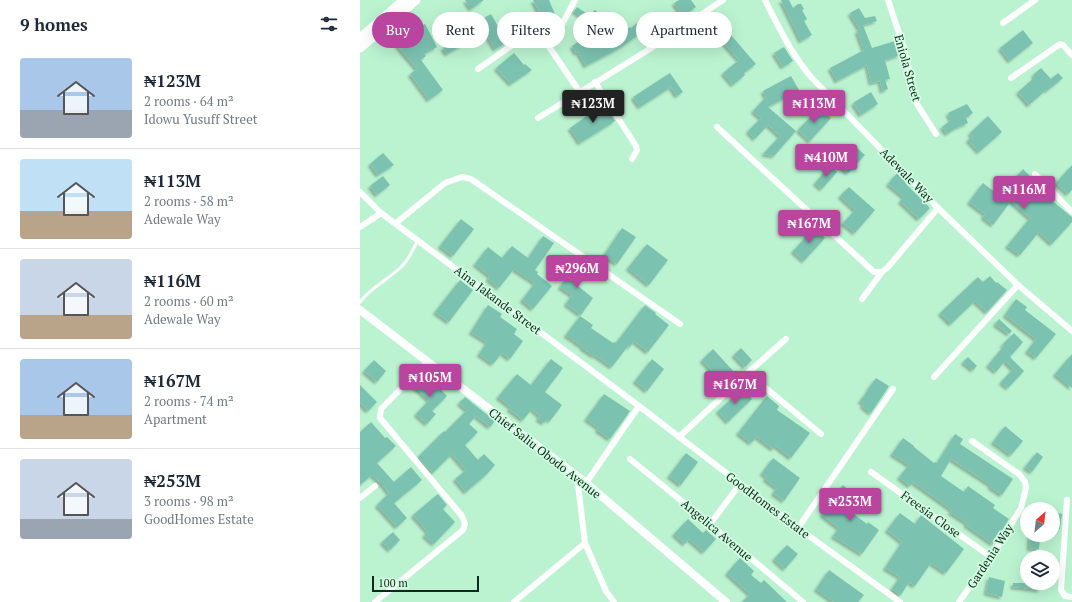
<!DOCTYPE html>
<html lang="en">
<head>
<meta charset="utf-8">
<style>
	body { margin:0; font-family:"PT Serif",serif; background:#f2f2f3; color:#1f2937; height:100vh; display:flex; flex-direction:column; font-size:15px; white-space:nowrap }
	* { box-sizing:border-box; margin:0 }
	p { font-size:13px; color:#747a83 }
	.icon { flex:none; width:22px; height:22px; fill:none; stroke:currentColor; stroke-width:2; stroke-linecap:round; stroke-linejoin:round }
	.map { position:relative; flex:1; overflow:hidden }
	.sheet { display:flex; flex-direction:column; background:#fff; width:360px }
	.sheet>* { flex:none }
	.top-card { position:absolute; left:12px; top:12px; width:380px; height:36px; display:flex; gap:8px }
	.needle { width:26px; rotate:28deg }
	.controls { position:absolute; left:660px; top:502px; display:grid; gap:8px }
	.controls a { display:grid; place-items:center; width:40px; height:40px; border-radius:50%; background:#fff; box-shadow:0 4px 16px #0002; font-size:20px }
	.scale { position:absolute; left:12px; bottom:10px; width:107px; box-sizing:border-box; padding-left:4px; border:2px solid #12281c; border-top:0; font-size:11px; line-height:14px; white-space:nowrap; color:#12281c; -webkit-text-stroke:3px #d1fde1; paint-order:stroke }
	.price { position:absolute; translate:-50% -34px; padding:0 9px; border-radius:4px; background:#b9459f; color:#fff; font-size:13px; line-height:26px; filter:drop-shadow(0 1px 2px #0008) }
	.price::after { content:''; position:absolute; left:50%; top:24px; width:12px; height:9px; margin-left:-6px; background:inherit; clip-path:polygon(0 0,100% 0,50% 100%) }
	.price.current { background:#222; color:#fff }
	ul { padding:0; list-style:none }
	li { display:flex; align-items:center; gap:12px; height:100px; padding:0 20px }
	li+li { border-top:1px solid #e0e1e3 }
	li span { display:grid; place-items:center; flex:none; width:112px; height:80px; border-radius:4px; color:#555 }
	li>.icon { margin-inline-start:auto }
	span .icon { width:48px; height:48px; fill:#fffc; stroke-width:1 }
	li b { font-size:17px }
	h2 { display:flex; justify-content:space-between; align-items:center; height:48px; padding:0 20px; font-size:17px }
	.tag { padding:0 14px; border-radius:18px; background:#fff; box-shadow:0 4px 16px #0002; font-size:14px; line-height:36px }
	.tag.current { background:#b9459f; color:#fff }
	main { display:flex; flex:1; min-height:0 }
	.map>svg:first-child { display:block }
	.building { fill:#7cc2b1; filter:url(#shadow) }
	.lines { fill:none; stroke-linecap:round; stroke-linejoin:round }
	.lane { stroke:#fff; stroke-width:3 }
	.street { stroke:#fff; stroke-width:6 }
	.secondary { stroke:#fff; stroke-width:8 }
	.primary { stroke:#fff; stroke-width:9 }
	.labels { text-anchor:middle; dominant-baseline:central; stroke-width:3.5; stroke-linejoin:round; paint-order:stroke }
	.street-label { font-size:12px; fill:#12281c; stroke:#d1fde1 }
</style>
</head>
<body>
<main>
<section class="sheet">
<h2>9 homes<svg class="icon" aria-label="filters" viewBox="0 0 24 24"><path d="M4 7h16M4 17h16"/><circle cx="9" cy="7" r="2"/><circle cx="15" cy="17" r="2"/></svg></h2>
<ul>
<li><span style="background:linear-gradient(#a9c7e8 65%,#9aa5b1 0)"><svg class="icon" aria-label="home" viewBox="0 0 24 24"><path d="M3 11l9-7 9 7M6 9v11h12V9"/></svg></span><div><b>₦123M</b><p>2 rooms · 64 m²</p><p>Idowu Yusuff Street</p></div></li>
<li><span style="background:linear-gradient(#bfe0f5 65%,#b9a48a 0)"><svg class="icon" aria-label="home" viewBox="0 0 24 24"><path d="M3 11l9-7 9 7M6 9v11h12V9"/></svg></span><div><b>₦113M</b><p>2 rooms · 58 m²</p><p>Adewale Way</p></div></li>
<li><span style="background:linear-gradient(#c9d6e8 70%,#b9a48a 0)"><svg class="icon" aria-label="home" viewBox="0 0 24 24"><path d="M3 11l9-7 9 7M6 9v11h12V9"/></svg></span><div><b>₦116M</b><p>2 rooms · 60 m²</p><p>Adewale Way</p></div></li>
<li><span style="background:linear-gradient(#a9c7e8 70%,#b9a48a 0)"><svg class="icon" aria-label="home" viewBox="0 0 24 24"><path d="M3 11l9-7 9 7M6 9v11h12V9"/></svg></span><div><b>₦167M</b><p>2 rooms · 74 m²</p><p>Apartment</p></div></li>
<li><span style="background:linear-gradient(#c9d6e8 75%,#9aa5b1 0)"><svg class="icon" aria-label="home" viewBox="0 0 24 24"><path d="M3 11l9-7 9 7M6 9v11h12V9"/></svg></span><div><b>₦253M</b><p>3 rooms · 98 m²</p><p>GoodHomes Estate</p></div></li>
</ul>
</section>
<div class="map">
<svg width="712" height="602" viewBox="0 0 712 602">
	<defs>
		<filter id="shadow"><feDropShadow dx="-2.5" dy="2.5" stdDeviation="1" flood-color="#0004"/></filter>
	</defs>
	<rect width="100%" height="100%" fill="#bbf3d0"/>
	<g class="building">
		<polygon points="105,0 124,0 111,9"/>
		<polygon points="173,0 189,0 197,19 193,21 196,26 188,30"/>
		<polygon points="319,0 331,0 336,7 323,16 314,3"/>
		<polygon points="421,0 429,0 433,8 438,4 441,4 444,9 442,10 447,19 444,21 452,35 441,41"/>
		<polygon points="217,7 229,15 235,10 244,17 239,22 256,36 270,27 271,28 286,16 293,24 263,46 226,66 218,52 216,53 212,46 227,36 217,31 224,18 214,11"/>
		<polygon points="499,8 505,18 515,16 517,21 503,25 512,48 535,41 540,55 525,60 530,79 525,80 528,89 522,91 520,81 511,83 507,65 477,81 470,68 504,50 497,31 500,30 490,13"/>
		<polygon points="131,14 147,42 135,49 119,21"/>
		<polygon points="65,24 77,47 64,54 66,56 61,60 83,90 69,100 50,74 57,69 36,44 55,29"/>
		<polygon points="364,27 396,64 384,73 385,75 373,85 363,73 379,60 356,34"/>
		<polygon points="663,30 673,43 650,61 640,48"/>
		<polygon points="99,37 104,44 87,54 83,48"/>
		<polygon points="424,47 433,61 423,67 414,53"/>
		<polygon points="154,53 164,65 165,64 172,70 151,84 136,68"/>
		<polygon points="681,68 691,79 698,73 703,78 687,91 686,90 669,105 658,92 675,77 673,75"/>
		<polygon points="310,73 323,92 317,96 311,87 280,107 273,97"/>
		<polygon points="431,76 439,90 408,107 436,131 414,156 403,154 420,136 408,125 395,139 388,131 401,118 393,111 406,97 403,91"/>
		<polygon points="511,92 518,104 501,115 493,103"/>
		<polygon points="244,104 255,121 220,143 210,128"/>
		<polygon points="607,104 613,113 606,118 608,123 596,128 587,134 582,127 591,120 588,113"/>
		<polygon points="459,108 471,118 450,141 438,130"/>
		<polygon points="628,116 642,132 619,152 608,140 612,136 610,133"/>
		<polygon points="497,148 505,155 488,173 480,166"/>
		<polygon points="23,153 34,165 18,175 10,164"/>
		<polygon points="712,165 712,190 708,194 696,183"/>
		<polygon points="470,166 477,172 462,189 455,183"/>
		<polygon points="663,169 687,193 685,195 712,217 712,222 692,244 679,232 660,255 647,246 670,218 651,201 633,225 623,217 625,214 609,202 623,183 640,196"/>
		<polygon points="537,173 546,182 545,183 570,208 559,219 540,201 544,197 528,184"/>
		<polygon points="23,176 30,185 17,195 10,186"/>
		<polygon points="489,187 515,210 495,233 483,223 495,210 480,196"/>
		<polygon points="101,219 114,229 93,256 80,246"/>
		<polygon points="262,228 276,237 257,264 244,255"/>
		<polygon points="454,228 465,238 444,261 433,251"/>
		<polygon points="183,236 194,243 175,270 178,272 177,274 192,286 173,309 162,300 175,283 154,269 139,288 128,279 130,276 115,264 128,247 142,258 152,246 168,258"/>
		<polygon points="287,244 308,260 289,285 268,268"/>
		<polygon points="218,261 230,269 218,286 233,298 221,315 206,304 212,295 200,287"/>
		<polygon points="630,276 636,283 637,282 647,290 627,312 615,301 591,324 580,313 618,277 623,282"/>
		<polygon points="100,280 113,290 89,322 75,312"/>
		<polygon points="656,299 667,307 665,310 696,334 676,358 667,351 676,339 645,315"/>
		<polygon points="128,305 142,314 140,317 157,329 154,334 163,341 150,359 142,353 133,364 119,354 127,342 111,332"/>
		<polygon points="285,305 296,313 295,314 309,325 288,352 274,341 270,347 268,346 252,367 235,355 234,356 222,348 223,347 206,335 220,316 233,325 231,328 253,343 254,342 256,343"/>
		<polygon points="639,319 652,331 649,334 635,324"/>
		<polygon points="654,333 663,342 650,357 664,371 648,388 641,382 653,369 645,361 636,372 628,365 644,346 642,345"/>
		<polygon points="381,348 392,360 385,367 374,355"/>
		<polygon points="353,349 375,373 364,384 342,360"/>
		<polygon points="712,354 712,388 695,374"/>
		<polygon points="608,357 617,366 613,370 603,362"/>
		<polygon points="191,359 203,368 185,392 202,405 190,421 187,419 184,423 178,419 180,416 172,409 163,420 149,409 151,407 138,397 157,374 171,385"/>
		<polygon points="292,359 304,369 287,391 275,381"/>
		<polygon points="14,360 26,371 17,382 4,371"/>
		<polygon points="67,375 87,396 72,411 76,414 67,424 56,414 69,400 55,387"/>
		<polygon points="516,378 529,386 511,413 502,406 504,404 500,401 509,389 508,389"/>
		<polygon points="0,385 17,402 8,411 0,403"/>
		<polygon points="382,389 392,399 368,422 358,411"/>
		<polygon points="244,394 270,411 250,439 237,430 239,428 226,419"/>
		<polygon points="407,396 419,406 417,410 450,433 431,458 416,446 413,449 397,437 391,443 378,433"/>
		<polygon points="105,397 135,421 130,427 116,416 109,424 118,432 105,445 118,460 124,454 135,465 126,475 106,492 95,479 106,470 92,454 73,473 58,457 84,431 85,432 107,410 99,403"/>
		<polygon points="11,422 25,438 27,437 36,446 17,463 34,482 51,467 62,480 34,503 47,518 37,527 17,505 29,493 22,484 12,475 0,485 0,432"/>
		<polygon points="645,426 663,441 651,455 633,442"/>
		<polygon points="595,434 603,439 600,444 653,479 642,495 630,487 631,485 591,459 581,476 604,492 608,486 635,505 633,508 649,519 633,544 606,525 607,523 590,512 592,510 574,497 553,482 550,486 539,477 549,465 532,454 543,438 554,446 554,447 574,463 575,462 577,463"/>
		<polygon points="677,452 683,457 672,472 665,467"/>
		<polygon points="326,453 338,462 321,485 309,476"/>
		<polygon points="413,458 440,478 424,501 413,493 417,488 405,479 407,477 402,473"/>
		<polygon points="483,485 497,497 487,509 507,524 508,522 519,530 502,554 473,536 479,528 462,515 477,497 475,495"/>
		<polygon points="78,494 87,505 83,509 95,522 74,544 64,535 68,532 53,515"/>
		<polygon points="693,512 702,514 700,529 693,528"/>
		<polygon points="540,513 555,524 561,515 604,549 586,573 571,563 555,586 549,582 541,595 532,589 540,577 525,568 542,542 527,530"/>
		<polygon points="328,519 343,533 346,530 356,539 344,552 329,539 325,544 314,534"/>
		<polygon points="33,532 40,540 30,550 22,542"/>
		<polygon points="670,535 680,535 679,549 669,548"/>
		<polygon points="427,545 438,554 425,569 414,559"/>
		<polygon points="380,558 394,571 391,575 401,583 404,580 427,602 382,602 390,594 367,573"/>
		<polygon points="469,570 504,595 498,602 474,602 456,589"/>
		<polygon points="629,577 645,581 642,597 626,593"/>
		<polygon points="653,583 681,583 680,590 653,587"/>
	</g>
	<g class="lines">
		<path class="lane" d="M0,302C11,287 28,280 41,267C49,260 53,249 58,240"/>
		<g class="street">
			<path d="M405,0C419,28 431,53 451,77L578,208L658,285L712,331"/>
			<polyline points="528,0 543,45 557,104 576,134"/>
			<polyline points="643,23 675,0"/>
			<polyline points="190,47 215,0"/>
			<polyline points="118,69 174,30 177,29 219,91"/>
			<polyline points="651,78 700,44 703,45 712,55"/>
			<polyline points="235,82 276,146 277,150 272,159"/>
			<polyline points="178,118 285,52 363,0"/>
			<polyline points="357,127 514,272 522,272 528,267 578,208"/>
			<polyline points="675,174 712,212"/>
			<polyline points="0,192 21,213 279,406 438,528 540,602"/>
			<polyline points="36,223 85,183 102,177 111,179 320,324"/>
			<polyline points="0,227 21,213"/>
			<polyline points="502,299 522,272"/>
			<polyline points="574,377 658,285"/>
			<polyline points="381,379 426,339"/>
			<polyline points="319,437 381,379 389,378 401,384 461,434"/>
			<polyline points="270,459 350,524 443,602"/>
			<polyline points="511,472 631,557"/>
			<polyline points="217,476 225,543 246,591 254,602"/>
			<polyline points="226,483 279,406"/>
			<polyline points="0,498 15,486"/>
			<polyline points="707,500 701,590 705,596 712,597"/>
			<polyline points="350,524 380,484"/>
			<polyline points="438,528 533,389"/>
			<polyline points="15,602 103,530 105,524 102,516 20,418 21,409 67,362"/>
			<polyline points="154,602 225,543"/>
			<polyline points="599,602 631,557 661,508 666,488 665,482 659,474 612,441"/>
		</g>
		<polyline class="secondary" points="0,310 226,483 366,602"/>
		<g class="primary">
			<polyline points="0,38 44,0"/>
			<polyline points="0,48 56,0"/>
		</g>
	</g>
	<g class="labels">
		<g class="street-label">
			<text transform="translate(548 68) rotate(74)">Eniola Street</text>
			<text transform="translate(547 175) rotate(46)">Adewale Way</text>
			<text transform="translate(138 300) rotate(37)">Aina Jakande Street</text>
			<text transform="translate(185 453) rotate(38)">Chief Saliu Obodo Avenue</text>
			<text transform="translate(408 505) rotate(37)">GoodHomes Estate</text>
			<text transform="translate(571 514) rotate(36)">Freesia Close</text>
			<text transform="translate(357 530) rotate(40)">Angelica Avenue</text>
			<text transform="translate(630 556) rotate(-57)">Gardenia Way</text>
		</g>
	</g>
</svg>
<div class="controls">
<a><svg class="needle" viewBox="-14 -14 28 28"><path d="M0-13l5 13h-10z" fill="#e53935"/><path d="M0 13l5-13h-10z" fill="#747a83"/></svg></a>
<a><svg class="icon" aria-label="layers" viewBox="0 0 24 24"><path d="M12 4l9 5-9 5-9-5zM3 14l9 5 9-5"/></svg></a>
</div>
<div class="scale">100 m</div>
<b class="price current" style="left:233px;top:124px">₦123M</b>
<b class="price" style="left:454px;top:124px">₦113M</b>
<b class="price" style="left:466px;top:178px">₦410M</b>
<b class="price" style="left:664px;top:210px">₦116M</b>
<b class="price" style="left:449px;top:244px">₦167M</b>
<b class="price" style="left:217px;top:289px">₦296M</b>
<b class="price" style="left:70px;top:398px">₦105M</b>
<b class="price" style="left:375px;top:405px">₦167M</b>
<b class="price" style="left:490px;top:522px">₦253M</b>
<div class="top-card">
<a class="tag current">Buy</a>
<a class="tag">Rent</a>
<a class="tag">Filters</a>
<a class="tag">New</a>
<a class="tag">Apartment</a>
</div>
</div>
</main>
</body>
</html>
